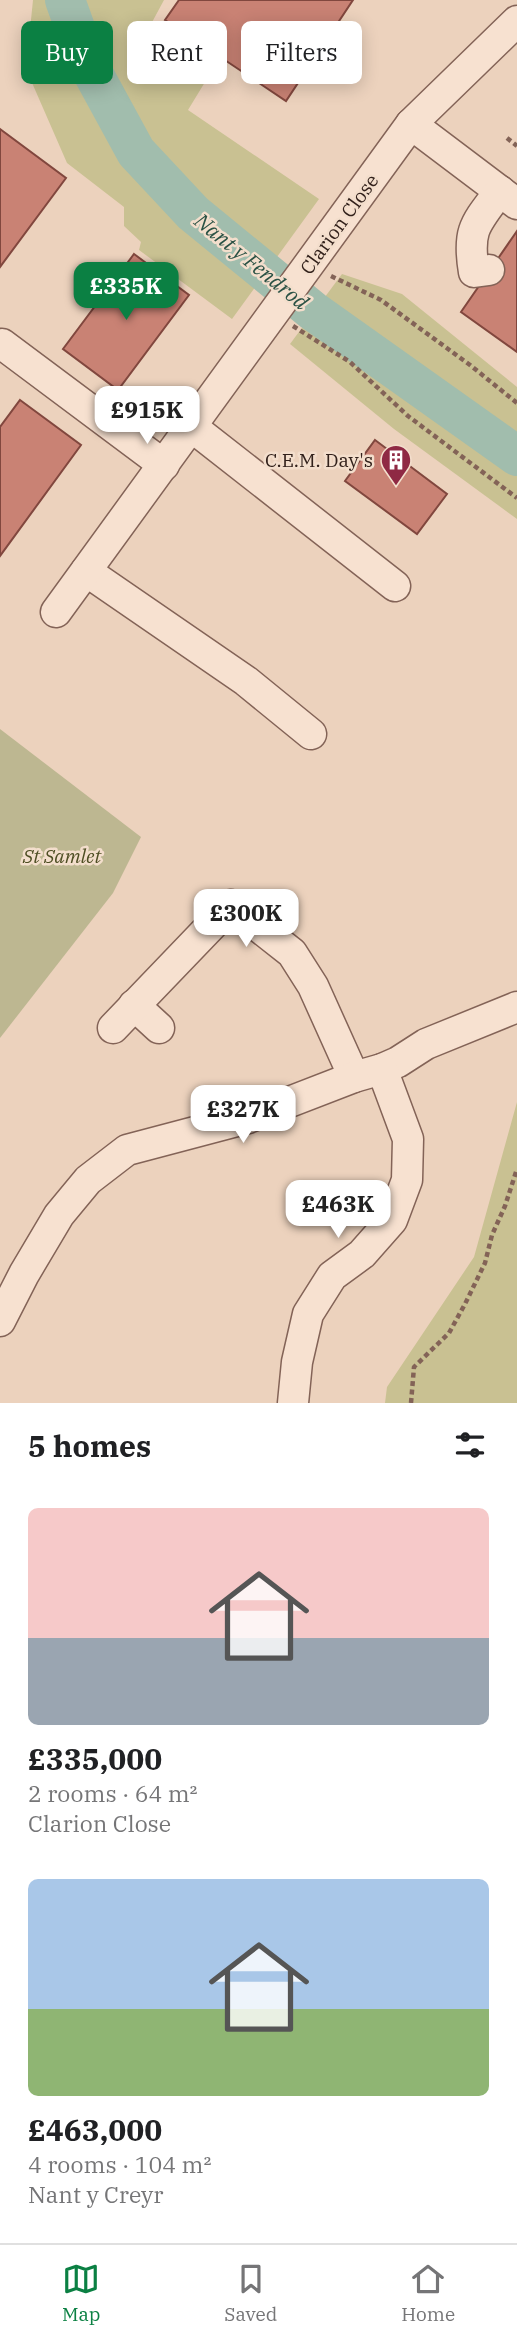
<!DOCTYPE html>
<html lang="en">
<head>
<meta charset="utf-8">
<style>
	body { margin:0; font-family:"IBM Plex Serif",serif; background:#f6f6f6; color:#202124; height:100vh; display:flex; flex-direction:column; font-size:26px; white-space:nowrap }
	* { box-sizing:border-box; margin:0 }
	p { font-size:23px; color:#757577 }
	.icon { flex:none; width:38px; height:38px; fill:none; stroke:currentColor; stroke-width:2; stroke-linecap:round; stroke-linejoin:round }
	.map { position:relative; height:1403px; overflow:hidden }
	.sheet { display:flex; flex-direction:column; background:#fff; flex:1 }
	.sheet>* { flex:none }
	.banner { position:absolute; left:21px; top:21px; width:476px; height:63px; display:flex; gap:14px }
	.price { position:absolute; translate:-50% -60px; padding:0 16px; border-radius:14px; background:#fff; color:#222; font-size:23px; line-height:46px; filter:drop-shadow(0 2px 4px #0008) }
	.price::after { content:''; position:absolute; left:50%; top:42px; width:21px; height:16px; margin-left:-10px; background:inherit; clip-path:polygon(0 0,100% 0,50% 100%) }
	.price.selected { background:#0b8043; color:#fff }
	ul { padding:0; list-style:none }
	li { display:grid; align-content:center; gap:14px; height:371px; padding:0 28px }
	li span { display:grid; place-items:center; height:217px; border-radius:10px; color:#555 }
	li>.icon { margin-inline-start:auto }
	span .icon { width:126px; height:126px; fill:#fffc; stroke-width:1 }
	li b { font-size:30px }
	h2 { display:flex; justify-content:space-between; align-items:center; height:84px; padding:0 28px; font-size:30px }
	.pill { padding:0 24px; border-radius:10px; background:#fff; box-shadow:0 4px 18px #0003; font-size:24px; line-height:63px }
	.pill.selected { background:#0b8043; color:#fff }
	.tab-bar { display:flex; justify-content:space-around; align-items:center; height:98px; border-top:2px solid #e0e0e0; background:#fff; font-size:19px; color:#757577 }
	.tab-bar a { display:grid; justify-items:center; gap:4px }
	.tab-bar .selected { color:#0b8043 }
	.map>svg:first-child { display:block }
	.green { fill:#c9c192 }
	.cemetery { fill:#bdb791 }
	.lines { fill:none; stroke-linecap:round; stroke-linejoin:round }
	.river { stroke:#a1bdad; stroke-width:40 }
	.building { fill:#c98274; stroke:#81473e; stroke-width:2 }
	.minor-casing { stroke:#836357; stroke-width:33 }
	.path { stroke:#836357; stroke-width:4.5; stroke-dasharray:5 3.5; stroke-linecap:butt }
	.minor { stroke:#f7e1d0; stroke-width:30 }
	.labels { text-anchor:middle; dominant-baseline:central; stroke-width:5; stroke-linejoin:round; paint-order:stroke }
	.street-label { font-size:19px; fill:#32211b; stroke:#f3decc }
	.poi-label { font-size:19px; fill:#32211b; stroke:#f3decc; text-anchor:end }
	.park-label { font-size:19px; font-style:italic; fill:#4e4e23; stroke:#f3decc }
	.water-label { font-size:21px; font-style:italic; fill:#2b5245; stroke:#f3decc }
</style>
</head>
<body>
<div class="map">
<svg width="517" height="1403" viewBox="0 0 517 1403">
	<rect width="100%" height="100%" fill="#ecd2bd"/>
	<g class="green">
		<polygon points="33,0 164,0 150,26 216,64 188,110 319,199 232,319 139,250 141,242 124,226 124,207 67,163 26,69"/>
		<polygon points="342,274 402,294 517,387 517,519 394,429 290,344"/>
		<polygon points="517,1102 517,1403 385,1403 387,1387 474,1257"/>
	</g>
	<polygon class="cemetery" points="0,729 141,837 113,893 0,1038"/>
	<g class="lines">
		<polyline class="river" points="65,0 88,64 136,152 193,213 313,311 517,456"/>
	</g>
	<g class="building">
		<polygon points="179,0 353,0 286,101 165,20"/>
		<polygon points="0,129 66,178 0,267"/>
		<polygon points="517,231 517,352 461,312"/>
		<polygon points="134,254 189,295 118,390 63,349"/>
		<polygon points="20,400 81,445 0,556 0,427"/>
		<polygon points="375,440 447,494 417,534 345,481"/>
	</g>
	<g class="lines">
		<g class="minor-casing">
			<g id="minor">
				<polyline points="411,124 517,204"/>
				<path d="M489,270L474,272C467,230 475,224 500,191"/>
				<polyline points="2,344 164,465"/>
				<polyline points="192,427 395,586"/>
				<polyline points="86,571 246,681 311,734"/>
				<polyline points="56,612 411,124 517,21"/>
				<polyline points="134,1005 159,1028"/>
				<polyline points="113,1028 231,905 292,953 313,986 354,1077"/>
				<polyline points="0,1321 24,1274 59,1215 88,1180 127,1150 248,1118 354,1077 382,1069 398,1062 426,1044 517,1007"/>
				<polyline points="293,1403 297,1362 308,1314 332,1276 362,1254 392,1220 407,1180 408,1139 382,1069"/>
			</g>
		</g>
		<g class="path">
			<polyline points="507,138 517,146"/>
			<polyline points="331,276 381,300 470,365 517,403"/>
			<polyline points="293,326 350,362 408,416 517,498"/>
			<polyline points="411,1403 414,1367 449,1333 465,1304 485,1263 492,1235 505,1206 517,1169"/>
		</g>
		<use href="#minor" class="minor"/>
	</g>
	<defs>
		<g id="building-pin" transform="scale(1.575)"><path d="M0 17L-7.5 6A9.5 9.5 0 1 1 7.5 6Z" fill="#8f2944" stroke="#f3decc"/><path d="M-4-6H4V6H1V3H-1V6H-4ZM-2.5-4.3h1.7v1.8h-1.7ZM.8-4.3h1.7v1.8H.8ZM-2.5-1h1.7V.8h-1.7ZM.8-1h1.7V.8H.8Z" fill="#fff"/></g>
	</defs>
	<g fill-rule="evenodd">
		<use href="#building-pin" x="396" y="460"/>
	</g>
	<g class="labels">
		<g class="street-label">
			<text transform="translate(339 224) rotate(-54)">Clarion Close</text>
		</g>
		<g class="poi-label">
			<text x="373" y="460">C.E.M. Day's</text>
		</g>
		<g class="park-label">
			<text x="62" y="856">St Samlet</text>
		</g>
		<g class="water-label">
			<text transform="translate(252 261) rotate(39)">Nant y Fendrod</text>
		</g>
	</g>
</svg>
<b class="price selected" style="left:126px;top:322px">£335K</b>
<b class="price" style="left:147px;top:446px">£915K</b>
<b class="price" style="left:246px;top:949px">£300K</b>
<b class="price" style="left:243px;top:1145px">£327K</b>
<b class="price" style="left:338px;top:1240px">£463K</b>
<div class="banner">
<a class="pill selected">Buy</a>
<a class="pill">Rent</a>
<a class="pill">Filters</a>
</div>
</div>
<section class="sheet">
<h2>5 homes<svg class="icon" aria-label="filters" viewBox="0 0 24 24"><path d="M4 7h16M4 17h16"/><circle cx="9" cy="7" r="2"/><circle cx="15" cy="17" r="2"/></svg></h2>
<ul>
<li><span style="background:linear-gradient(#f6c9c9 60%,#9aa5b1 0)"><svg class="icon" aria-label="home" viewBox="0 0 24 24"><path d="M3 11l9-7 9 7M6 9v11h12V9"/></svg></span><div><b>£335,000</b><p>2 rooms · 64 m²</p><p>Clarion Close</p></div></li>
<li><span style="background:linear-gradient(#a9c7e8 60%,#8fb573 0)"><svg class="icon" aria-label="home" viewBox="0 0 24 24"><path d="M3 11l9-7 9 7M6 9v11h12V9"/></svg></span><div><b>£463,000</b><p>4 rooms · 104 m²</p><p>Nant y Creyr</p></div></li>
</ul>
</section>
<nav class="tab-bar">
<a class="selected"><svg class="icon" aria-label="map" viewBox="0 0 24 24"><path d="M3 6l6-2 6 2 6-2v14l-6 2-6-2-6 2zM9 4v14M15 6v14"/></svg>Map</a>
<a><svg class="icon" aria-label="saved" viewBox="0 0 24 24"><path d="M7 4h10v16l-5-4-5 4z"/></svg>Saved</a>
<a><svg class="icon" aria-label="home" viewBox="0 0 24 24"><path d="M3 11l9-7 9 7M6 9v11h12V9"/></svg>Home</a>
</nav>
</body>
</html>
